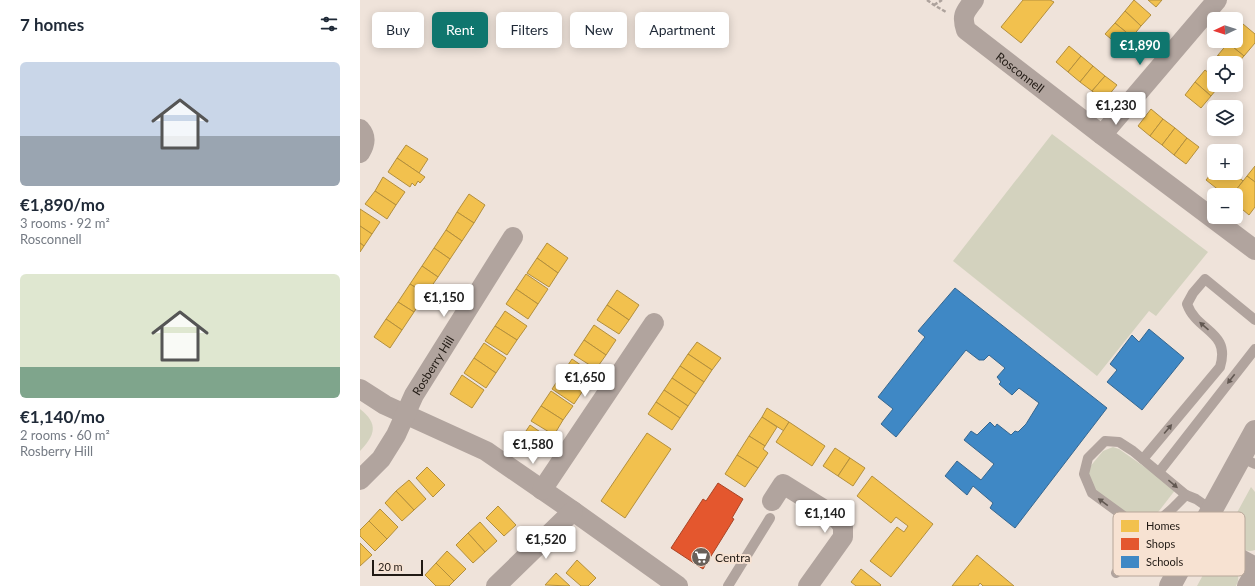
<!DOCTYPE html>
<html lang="en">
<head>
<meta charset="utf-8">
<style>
	body { margin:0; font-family:Lato,sans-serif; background:#f6f6f7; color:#1f2937; height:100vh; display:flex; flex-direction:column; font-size:15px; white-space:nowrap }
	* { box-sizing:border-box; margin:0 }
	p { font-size:13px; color:#747a83 }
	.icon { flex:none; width:22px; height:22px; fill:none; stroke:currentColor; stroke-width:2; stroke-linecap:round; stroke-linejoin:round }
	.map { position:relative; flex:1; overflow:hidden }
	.panel { display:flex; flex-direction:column; background:#fff; width:360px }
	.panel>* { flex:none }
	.guide { position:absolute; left:12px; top:12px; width:380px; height:36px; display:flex; gap:8px }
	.needle { width:26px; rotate:266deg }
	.controls { position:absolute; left:847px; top:12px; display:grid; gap:8px }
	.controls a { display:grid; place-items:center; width:36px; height:36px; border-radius:6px; background:#fff; box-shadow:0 2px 10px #0003; font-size:20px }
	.scale { position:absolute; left:12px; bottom:10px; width:51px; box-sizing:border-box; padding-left:4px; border:2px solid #211a14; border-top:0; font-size:11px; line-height:14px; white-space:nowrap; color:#211a14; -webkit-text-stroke:3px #f7e2d2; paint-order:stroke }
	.price { position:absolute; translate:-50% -34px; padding:0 9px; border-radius:4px; background:#fff; color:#222; font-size:13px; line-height:26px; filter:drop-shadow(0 1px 2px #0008) }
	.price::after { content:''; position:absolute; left:50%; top:24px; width:12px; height:9px; margin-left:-6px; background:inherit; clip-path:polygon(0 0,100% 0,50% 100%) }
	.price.current { background:#0f766e; color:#fff }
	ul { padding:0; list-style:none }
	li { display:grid; align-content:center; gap:8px; height:212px; padding:0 20px }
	li span { display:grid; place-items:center; height:124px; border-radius:6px; color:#555 }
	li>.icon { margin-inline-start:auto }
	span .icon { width:72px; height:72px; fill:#fffc; stroke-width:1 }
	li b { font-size:17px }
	h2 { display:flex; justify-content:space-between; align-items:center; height:48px; padding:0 20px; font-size:17px }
	.tag { padding:0 14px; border-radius:6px; background:#fff; box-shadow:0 2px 10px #0003; font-size:14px; line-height:36px }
	.tag.current { background:#0f766e; color:#fff }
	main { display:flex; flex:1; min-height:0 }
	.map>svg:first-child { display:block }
	.green { fill:#d3d2be }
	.homes { fill:#f2c14e; stroke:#b38f3d }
	.shops { fill:#e4572e; stroke:#aa4526 }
	.schools { fill:#3f88c5; stroke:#366790 }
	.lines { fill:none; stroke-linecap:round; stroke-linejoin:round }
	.path { stroke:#ada29c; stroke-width:2.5; stroke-dasharray:4 2; stroke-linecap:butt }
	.service { stroke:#b1a49e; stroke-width:10 }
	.minor { stroke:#b1a49e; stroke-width:20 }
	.tertiary { stroke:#b1a49e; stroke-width:22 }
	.oneway { fill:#625852 }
	.labels { text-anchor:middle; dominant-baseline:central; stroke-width:4; stroke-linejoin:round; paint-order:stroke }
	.street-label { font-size:12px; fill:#211a14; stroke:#f7e2d2 }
	.poi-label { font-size:12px; fill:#211a14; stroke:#f7e2d2; text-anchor:start }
	.key { fill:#f7e2d2; stroke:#b7a699; stroke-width:1 }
	.key-label { font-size:11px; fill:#211a14 }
</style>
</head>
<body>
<main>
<section class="panel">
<h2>7 homes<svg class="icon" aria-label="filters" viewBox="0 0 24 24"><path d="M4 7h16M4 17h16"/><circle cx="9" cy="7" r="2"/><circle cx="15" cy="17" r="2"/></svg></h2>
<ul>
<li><span style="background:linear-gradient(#c9d6e8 60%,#9aa5b1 0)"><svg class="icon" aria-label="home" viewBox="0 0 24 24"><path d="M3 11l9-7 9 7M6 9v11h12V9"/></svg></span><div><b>€1,890/mo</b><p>3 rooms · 92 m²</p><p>Rosconnell</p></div></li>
<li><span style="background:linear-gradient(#dfe7d0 75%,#7fa58c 0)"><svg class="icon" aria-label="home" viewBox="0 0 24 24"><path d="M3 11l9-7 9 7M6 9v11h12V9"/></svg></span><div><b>€1,140/mo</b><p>2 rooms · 60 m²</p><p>Rosberry Hill</p></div></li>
</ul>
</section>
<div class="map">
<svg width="895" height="586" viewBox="0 0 895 586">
	<rect width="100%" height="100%" fill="#efe3da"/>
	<g class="green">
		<polygon points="692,134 848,252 796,316 789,311 737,376 593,261"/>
		<path d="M0,409C19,424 15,435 0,451Z"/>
		<path d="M753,447L759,449L816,489L792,520C787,522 784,523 778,522L732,488L728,482L729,468L743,451Z"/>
		<path d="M891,487L895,492V550C888,553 881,549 875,546L866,563C875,569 882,575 876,586H837Z"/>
	</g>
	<g class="homes">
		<polygon points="663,0 690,0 694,2 661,43 641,27"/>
		<polygon points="774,0 791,15 781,26 765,11"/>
		<polygon points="788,0 802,0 796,7"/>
		<polygon points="765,11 781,26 772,37 755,23"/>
		<polygon points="755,23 772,37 762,48 745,34"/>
		<polygon points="883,24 895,34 895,43 884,56 868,43 869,41 876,41 876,33"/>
		<polygon points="868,43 884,56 876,65 876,63 868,63 858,55"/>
		<polygon points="709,46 721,56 708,72 696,62"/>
		<polygon points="858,55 868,63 854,63 854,72 848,67"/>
		<polygon points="721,56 733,66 720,82 708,72"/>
		<polygon points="733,66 745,76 732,91 720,82"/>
		<polygon points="845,70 854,77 854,85 860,85 851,96 835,82"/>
		<polygon points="745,76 757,85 744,101 732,91"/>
		<polygon points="835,82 851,96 841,108 825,95"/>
		<polygon points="791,109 803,119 790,136 778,126"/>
		<polygon points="803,119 815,128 802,145 790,136"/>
		<polygon points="815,128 827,138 814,155 802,145"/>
		<polygon points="827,138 839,147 826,164 814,155"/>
		<polygon points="46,145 68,159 59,173 37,158"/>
		<polygon points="37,158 65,177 60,183 58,181 55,186 52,183 50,187 28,172"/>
		<polygon points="895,166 895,182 887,176"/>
		<polygon points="854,170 854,173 874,173 883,181 872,195 865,195 846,180"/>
		<polygon points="887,176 895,182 895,207 889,215 876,204 876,195 872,195"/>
		<polygon points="23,177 45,192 36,205 15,191"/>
		<polygon points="15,191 36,205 27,219 5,204"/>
		<polygon points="109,194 125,205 114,223 97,212"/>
		<polygon points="0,209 20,222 12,234 0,226"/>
		<polygon points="97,212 114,223 102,241 86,230"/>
		<polygon points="0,226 12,234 4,246 0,243"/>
		<polygon points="86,230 102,241 90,259 74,248"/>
		<polygon points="0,243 4,246 0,252"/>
		<polygon points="187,243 208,258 198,273 177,258"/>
		<polygon points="74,248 90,259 78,277 62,266"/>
		<polygon points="177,258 198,273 189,287 167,273"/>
		<polygon points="62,266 78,277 66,294 50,284"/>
		<polygon points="166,274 188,289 178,304 156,289"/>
		<polygon points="50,284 66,294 54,312 38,302"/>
		<polygon points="156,289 178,304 168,319 146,304"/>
		<polygon points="257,290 279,305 269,320 247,305"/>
		<polygon points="38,302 54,312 42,330 26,319"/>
		<polygon points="247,305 269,320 259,334 237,320"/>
		<polygon points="145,311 167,326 157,340 135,326"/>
		<polygon points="26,319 42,330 30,348 14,337"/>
		<polygon points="234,325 256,340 246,355 224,340"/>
		<polygon points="135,326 157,340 147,355 125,341"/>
		<polygon points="224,340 246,355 236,369 214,355"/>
		<polygon points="337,342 361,358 352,370 328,354"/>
		<polygon points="124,343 146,358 136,373 114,358"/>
		<polygon points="328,354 352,370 344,382 320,366"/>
		<polygon points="114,358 136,373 126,388 104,373"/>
		<polygon points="212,359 234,374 224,389 202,374"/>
		<polygon points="320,366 344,382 336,394 312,378"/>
		<polygon points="202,374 224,389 214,404 192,389"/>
		<polygon points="102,375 124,390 112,408 90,394"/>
		<polygon points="312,378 336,394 328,406 304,390"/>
		<polygon points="304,390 328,406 320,418 296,402"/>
		<polygon points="191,391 213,406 203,420 181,406"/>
		<polygon points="296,402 320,418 312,430 288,414"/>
		<polygon points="181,406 203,420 194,435 171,421"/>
		<polygon points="407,408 429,422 424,431 402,417"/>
		<polygon points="402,417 417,427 405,446 389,436"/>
		<polygon points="429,422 465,446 452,466 416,442"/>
		<polygon points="170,425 192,440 182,454 160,440"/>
		<polygon points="287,433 311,449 265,518 241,501"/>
		<polygon points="389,436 405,446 403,449 408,453 398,468 377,455"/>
		<polygon points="475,448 490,458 478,476 463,466"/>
		<polygon points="377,455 398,468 385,487 365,474"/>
		<polygon points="490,458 505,468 493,486 478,476"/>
		<polygon points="67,467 85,485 73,497 56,478"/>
		<polygon points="512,476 573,524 531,577 510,561 537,527 544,532 548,526 536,517 531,523 497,496"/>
		<polygon points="49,480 66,499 54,510 36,491"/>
		<polygon points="36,491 54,510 42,521 25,503"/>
		<polygon points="138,506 156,525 144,536 126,518"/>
		<polygon points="20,509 38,527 27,539 9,521"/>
		<polygon points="9,521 27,539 15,551 0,536 0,530"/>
		<polygon points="120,522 137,541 125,552 108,533"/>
		<polygon points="108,533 125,552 113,563 96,545"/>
		<polygon points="0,543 12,555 0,566"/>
		<polygon points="87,551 106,569 94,581 76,563"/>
		<polygon points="617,555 654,586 623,586 620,583 618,586 592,586"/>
		<polygon points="217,560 236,578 228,586 221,586 206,573"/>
		<polygon points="76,563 94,581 89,586 76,586 65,575"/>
		<polygon points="501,569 521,585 520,586 496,586 491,582"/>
		<polygon points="196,573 210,586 185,585"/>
	</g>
	<polygon class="shops" points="358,483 383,499 372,518 374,519 343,569 311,548 343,499 346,501"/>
	<g class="schools">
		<polygon points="595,288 747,408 655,528 630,508 633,503 613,486 607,495 585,476 597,461 621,480 634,464 604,440 611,431 617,435 630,422 635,427 637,424 651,435 655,431 658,432 666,424 679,403 659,388 652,395 639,384 641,382 637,377 645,368 629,355 624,360 619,360 606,350 536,437 521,424 533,409 518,397 565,337 558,331"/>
		<polygon points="789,329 824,358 782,410 747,382 757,370 750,364 772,335 779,342"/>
	</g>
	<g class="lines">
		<g class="path">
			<polyline points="567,0 574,5 586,12"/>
			<polyline points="574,5 582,0"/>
		</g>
		<g class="service">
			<polyline points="880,457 895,464"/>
			<path d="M783,459L860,367C871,331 837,332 827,304L833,293L845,279L895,320"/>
			<polyline points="799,472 895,349"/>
			<polyline points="788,530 776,525 732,493 724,474 728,458 745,441 759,442 773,451 826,495"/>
			<polyline points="756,573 788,530 812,509 826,495 836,499 852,510"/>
			<polyline points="368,586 410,518"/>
		</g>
		<g class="minor">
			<path id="s1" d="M614,0C605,12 601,15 606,30L742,135L895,250"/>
			<path d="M0,129C7,137 5,145 0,153"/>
			<polyline points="742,135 857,0"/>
			<polyline points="0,389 25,405 126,451 213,511 318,586"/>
			<path id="s2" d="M0,480L21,459L36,435L54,395L153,237"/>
			<polyline points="182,490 294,323"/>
			<polyline points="412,501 423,484 476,517 483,526 483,537 448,586"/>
			<polyline points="873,555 895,567"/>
			<polyline points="136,586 213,511"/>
			<polyline points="887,586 895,572"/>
		</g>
		<polyline class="tertiary" points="810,586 895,431"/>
	</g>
	<defs><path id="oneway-solid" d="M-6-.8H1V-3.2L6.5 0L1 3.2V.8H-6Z"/></defs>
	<g class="oneway">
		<use href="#oneway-solid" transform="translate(844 326) rotate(-139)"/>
		<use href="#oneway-solid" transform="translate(871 379) rotate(128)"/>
		<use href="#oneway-solid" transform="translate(808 429) rotate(-50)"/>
		<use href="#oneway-solid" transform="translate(813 484) rotate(40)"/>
		<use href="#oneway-solid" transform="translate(743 502) rotate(-144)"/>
	</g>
	<defs>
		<g id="supermarket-disc" transform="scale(1)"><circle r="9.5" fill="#696059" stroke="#f7e2d2"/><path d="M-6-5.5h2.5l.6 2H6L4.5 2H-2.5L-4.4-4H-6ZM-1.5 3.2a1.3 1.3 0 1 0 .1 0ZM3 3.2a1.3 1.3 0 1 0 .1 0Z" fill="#fff"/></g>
	</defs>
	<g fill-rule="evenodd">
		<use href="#supermarket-disc" x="341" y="557"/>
	</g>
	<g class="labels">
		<g class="street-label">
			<text stroke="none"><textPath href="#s1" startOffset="102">Rosconnell</textPath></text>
			<text stroke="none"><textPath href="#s2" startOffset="137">Rosberry Hill</textPath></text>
		</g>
		<g class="poi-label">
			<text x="355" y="557">Centra</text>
		</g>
	</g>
	<rect x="753" y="512" width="132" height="64" rx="6" class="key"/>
	<rect x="761" y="520" width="18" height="12" fill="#f2c14e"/>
	<rect x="761" y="538" width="18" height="12" fill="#e4572e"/>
	<rect x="761" y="556" width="18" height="12" fill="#3f88c5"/>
	<g class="key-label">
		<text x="786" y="530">Homes</text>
		<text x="786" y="548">Shops</text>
		<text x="786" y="566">Schools</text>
	</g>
</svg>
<div class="controls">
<a><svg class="needle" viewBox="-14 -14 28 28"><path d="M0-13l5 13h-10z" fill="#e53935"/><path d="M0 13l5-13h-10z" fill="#747a83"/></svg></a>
<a><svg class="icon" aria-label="locate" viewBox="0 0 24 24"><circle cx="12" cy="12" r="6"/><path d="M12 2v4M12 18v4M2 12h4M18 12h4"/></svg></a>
<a><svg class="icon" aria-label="layers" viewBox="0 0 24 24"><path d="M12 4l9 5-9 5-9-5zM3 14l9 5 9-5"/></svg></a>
<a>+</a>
<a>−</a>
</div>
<div class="scale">20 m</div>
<b class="price current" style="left:780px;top:66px">€1,890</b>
<b class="price" style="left:756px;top:126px">€1,230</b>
<b class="price" style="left:84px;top:318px">€1,150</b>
<b class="price" style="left:225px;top:398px">€1,650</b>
<b class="price" style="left:173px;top:465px">€1,580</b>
<b class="price" style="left:465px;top:534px">€1,140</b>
<b class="price" style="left:186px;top:560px">€1,520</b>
<div class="guide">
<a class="tag">Buy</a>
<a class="tag current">Rent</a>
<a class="tag">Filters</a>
<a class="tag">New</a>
<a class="tag">Apartment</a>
</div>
</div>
</main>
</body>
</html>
